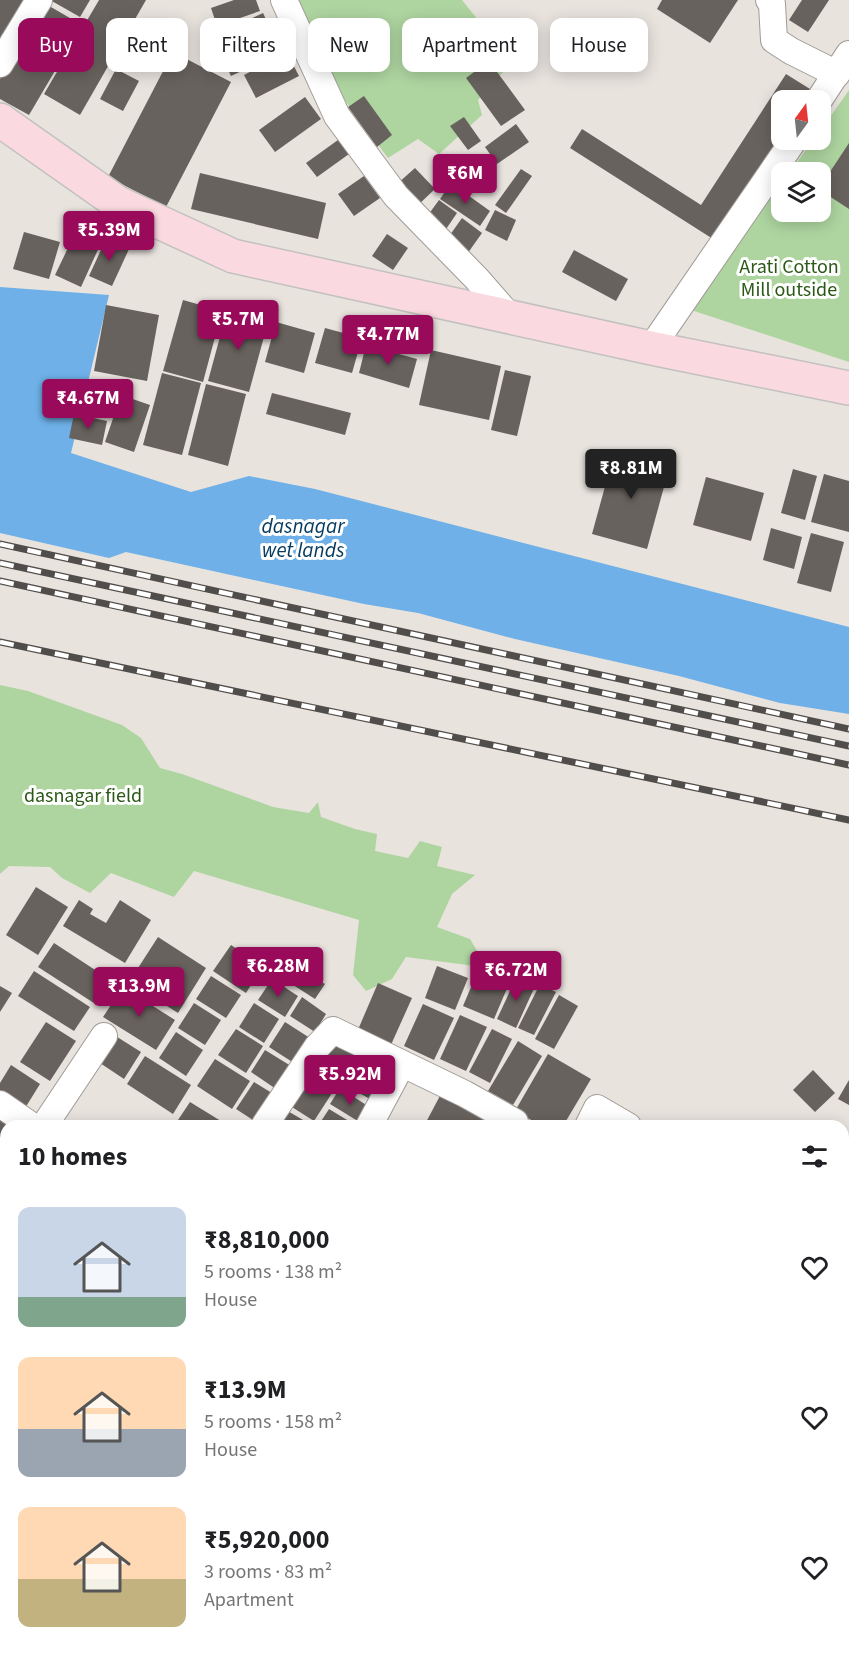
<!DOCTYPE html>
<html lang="en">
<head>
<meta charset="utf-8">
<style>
	body { margin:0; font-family:"Source Sans 3",sans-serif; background:#f6f6f6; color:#202124; height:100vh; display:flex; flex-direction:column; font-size:22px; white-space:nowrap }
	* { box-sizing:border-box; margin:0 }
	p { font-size:20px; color:#757577 }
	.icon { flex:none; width:33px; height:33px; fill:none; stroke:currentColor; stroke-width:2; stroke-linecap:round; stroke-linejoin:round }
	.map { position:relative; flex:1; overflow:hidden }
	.side { position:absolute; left:0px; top:1120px; width:849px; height:536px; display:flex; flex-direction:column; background:#fff; border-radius:18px 18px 0 0; box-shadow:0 3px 15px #0003 }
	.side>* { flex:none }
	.guide { position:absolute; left:18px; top:18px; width:813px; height:54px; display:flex; gap:12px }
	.needle { width:39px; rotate:15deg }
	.fabs { position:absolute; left:771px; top:90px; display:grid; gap:12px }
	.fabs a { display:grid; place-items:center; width:60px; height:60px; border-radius:12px; background:#fff; box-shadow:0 3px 15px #0003; font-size:30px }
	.price { position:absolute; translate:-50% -51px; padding:0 14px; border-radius:6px; background:#9a0a5a; color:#fff; font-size:20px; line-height:39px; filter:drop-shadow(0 2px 3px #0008) }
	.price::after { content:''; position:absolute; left:50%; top:36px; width:18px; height:14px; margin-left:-9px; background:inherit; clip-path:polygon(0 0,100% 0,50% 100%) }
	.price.on { background:#222; color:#fff }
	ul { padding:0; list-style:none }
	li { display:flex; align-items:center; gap:18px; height:150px; padding:0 18px }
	li span { display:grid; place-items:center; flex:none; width:168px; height:120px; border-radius:12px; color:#555 }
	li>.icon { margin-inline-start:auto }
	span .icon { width:72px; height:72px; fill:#fffc; stroke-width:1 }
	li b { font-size:26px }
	h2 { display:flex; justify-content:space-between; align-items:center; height:72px; padding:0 18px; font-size:26px }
	.chip { padding:0 21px; border-radius:12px; background:#fff; box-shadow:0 3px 15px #0003; font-size:21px; line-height:54px }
	.chip.on { background:#9a0a5a; color:#fff }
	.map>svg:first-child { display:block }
	.green { fill:#aed5a0 }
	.water { fill:#6eb0e7 }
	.building { fill:#68625e }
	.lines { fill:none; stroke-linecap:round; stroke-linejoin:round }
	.minor-casing { stroke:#a19b97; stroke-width:28 }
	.major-casing { stroke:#c2c1c0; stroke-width:36 }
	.minor { stroke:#fff; stroke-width:26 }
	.major { stroke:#fadae0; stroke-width:33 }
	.rail-casing { stroke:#514d4b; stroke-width:7 }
	.rail { stroke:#fff; stroke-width:4.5; stroke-dasharray:14; stroke-linecap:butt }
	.labels { text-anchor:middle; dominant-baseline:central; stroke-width:6; stroke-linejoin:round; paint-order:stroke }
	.park-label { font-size:20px; fill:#2b5816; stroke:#fff }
	.water-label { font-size:21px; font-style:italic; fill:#073c60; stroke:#fff }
</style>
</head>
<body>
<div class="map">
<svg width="849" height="1655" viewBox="0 0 849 1655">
	<rect width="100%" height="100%" fill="#e9e3de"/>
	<g class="green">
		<polygon points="288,0 462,0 512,62 478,100 482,115 439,154 418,139 388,158 329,79"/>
		<polygon points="849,90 849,362 691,310 781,184 782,212 820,212 820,172 790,172 813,140 820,140 821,130"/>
		<polygon points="0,685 28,691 122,725 141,738 160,768 182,774 273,807 309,813 318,802 321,817 355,829 377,834 375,851 408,858 420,841 442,847 437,866 475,875 452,894 437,927 470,939 479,954 475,966 406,957 392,979 366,991 353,975 359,920 194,871 174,897 111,873 90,893 62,878 50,867 9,866 0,874"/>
	</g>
	<polygon class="water" points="0,287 109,295 71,453 191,492 249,476 315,489 849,627 849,714 780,703 679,676 515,639 418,613 364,604 126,552 109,558 0,533"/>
	<g class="building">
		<polygon points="0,0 31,0 0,53"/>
		<polygon points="50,0 90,0 80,17"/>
		<polygon points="99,0 146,0 80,115 44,94"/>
		<polygon points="234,0 256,0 260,11 217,26 211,8"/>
		<polygon points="662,0 738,0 710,43 657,9"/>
		<polygon points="802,0 829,0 808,32 789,20"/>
		<polygon points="44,3 82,25 29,115 0,99 0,79"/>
		<polygon points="263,13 271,30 223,53 215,36"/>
		<polygon points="274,33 283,52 231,76 222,57"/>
		<polygon points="173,52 231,82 166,207 108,177"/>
		<polygon points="287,53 299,76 256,98 244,75"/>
		<polygon points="489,61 525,110 501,126 466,78"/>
		<polygon points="116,69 139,81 123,111 100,99"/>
		<polygon points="786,74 810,89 802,100 782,100 782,133 713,239 570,148 582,129 701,205"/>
		<polygon points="364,96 392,135 377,147 348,107"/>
		<polygon points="305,97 321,119 275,152 259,130"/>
		<polygon points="464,117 481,141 468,150 450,126"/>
		<polygon points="516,124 529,142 497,164 485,147"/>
		<polygon points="338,140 349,154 317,177 306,163"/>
		<polygon points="849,143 849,209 820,190 820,187"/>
		<polygon points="415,168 435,189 417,206 397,184"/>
		<polygon points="521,169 532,176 506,213 495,205"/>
		<polygon points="200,173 326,203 318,239 191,209"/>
		<polygon points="364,176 380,198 354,216 338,194"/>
		<polygon points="451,183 490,211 480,226 440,199"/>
		<polygon points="439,200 457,213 442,235 423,222"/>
		<polygon points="495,210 516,220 507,241 485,230"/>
		<polygon points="462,218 482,233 465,257 445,242"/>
		<polygon points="80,223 105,234 81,287 55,275"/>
		<polygon points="24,232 60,242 49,279 13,269"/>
		<polygon points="387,234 408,248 393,270 372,256"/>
		<polygon points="106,239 129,249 112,286 89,276"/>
		<polygon points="574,250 628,279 616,301 562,272"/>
		<polygon points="183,300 222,311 203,382 163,371"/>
		<polygon points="106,305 159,315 147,381 94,371"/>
		<polygon points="227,311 268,322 249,392 208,381"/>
		<polygon points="276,322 315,333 304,373 265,362"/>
		<polygon points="325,328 362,338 352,373 315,363"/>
		<polygon points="366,345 417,359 409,388 359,373"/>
		<polygon points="431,350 501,366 489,420 419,405"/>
		<polygon points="505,370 531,376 517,436 491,430"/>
		<polygon points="162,373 201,383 182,455 143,445"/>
		<polygon points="206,384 246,394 228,466 188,455"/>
		<polygon points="272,393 351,413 345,435 266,414"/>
		<polygon points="121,395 150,405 134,452 105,442"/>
		<polygon points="74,414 107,421 102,445 69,438"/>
		<polygon points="615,450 670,465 647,549 592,534"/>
		<polygon points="793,469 817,476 805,520 781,513"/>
		<polygon points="824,474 849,481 849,532 811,522"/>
		<polygon points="706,477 764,493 751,541 693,525"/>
		<polygon points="771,528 802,537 794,569 763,560"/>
		<polygon points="811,533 844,542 831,592 797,583"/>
		<polygon points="36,887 68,907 38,955 6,935"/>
		<polygon points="79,900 93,909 90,914 106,923 120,900 151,920 125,963 63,926"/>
		<polygon points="158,937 206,968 178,1013 129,982"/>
		<polygon points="54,943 112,981 97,1005 38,967"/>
		<polygon points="231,945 263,966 246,993 213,971"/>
		<polygon points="283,957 325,984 315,999 273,972"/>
		<polygon points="437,966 468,978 455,1010 425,998"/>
		<polygon points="34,971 90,1007 74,1031 18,996"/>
		<polygon points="477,973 508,986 494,1019 463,1006"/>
		<polygon points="211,976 241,995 226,1018 196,999"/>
		<polygon points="517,976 536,984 516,1028 497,1019"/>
		<polygon points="272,979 298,996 285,1017 258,1000"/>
		<polygon points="378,983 412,998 390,1047 357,1032"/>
		<polygon points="540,984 556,992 534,1035 518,1028"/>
		<polygon points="0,986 12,993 0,1012"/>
		<polygon points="123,987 175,1020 156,1050 103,1017"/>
		<polygon points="559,995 578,1006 554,1049 535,1039"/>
		<polygon points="302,997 326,1014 315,1032 290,1016"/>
		<polygon points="194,1003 221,1020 205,1045 178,1028"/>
		<polygon points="254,1003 279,1019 264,1043 239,1027"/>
		<polygon points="423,1004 454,1018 434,1060 404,1046"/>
		<polygon points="460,1015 487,1027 466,1071 440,1059"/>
		<polygon points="46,1022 76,1041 50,1081 20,1062"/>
		<polygon points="285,1022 313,1040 297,1065 269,1047"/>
		<polygon points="236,1029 263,1046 246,1073 218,1055"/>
		<polygon points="492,1029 512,1039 490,1083 469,1072"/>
		<polygon points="176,1032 203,1050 186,1076 159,1058"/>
		<polygon points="114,1035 141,1052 124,1079 97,1061"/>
		<polygon points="330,1036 356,1053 337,1082 311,1065"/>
		<polygon points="518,1041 542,1056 513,1105 488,1091"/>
		<polygon points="265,1050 291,1066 276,1089 251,1072"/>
		<polygon points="548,1054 591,1079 563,1126 542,1126 515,1111"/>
		<polygon points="145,1056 191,1085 173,1114 127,1084"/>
		<polygon points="356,1056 385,1071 370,1099 341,1083"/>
		<polygon points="215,1059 250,1081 232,1109 197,1086"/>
		<polygon points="11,1065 40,1084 22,1113 0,1099 0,1083"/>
		<polygon points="306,1068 336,1087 314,1121 284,1102"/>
		<polygon points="813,1070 835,1093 815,1112 793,1090"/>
		<polygon points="849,1080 849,1105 838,1099"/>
		<polygon points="254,1082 280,1098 262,1126 236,1109"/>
		<polygon points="340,1088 371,1108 361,1123 330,1104"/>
		<polygon points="442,1092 499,1121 496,1126 424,1126"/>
		<polygon points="190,1102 229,1126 174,1126"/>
		<polygon points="279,1106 310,1124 308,1126 267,1126"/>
		<polygon points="329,1109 357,1126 318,1126"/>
		<polygon points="0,1110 22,1126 6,1126 6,1152 3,1156 0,1153"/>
		<polygon points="0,1197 6,1202 6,1228 0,1224"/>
		<polygon points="849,1213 849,1252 843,1249 843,1225"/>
		<polygon points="0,1237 6,1241 6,1263 0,1258"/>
		<polygon points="0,1266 6,1271 6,1282 0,1289"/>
		<polygon points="849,1508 849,1548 843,1548 843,1518"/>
		<polygon points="849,1575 849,1611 843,1607 843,1585"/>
		<polygon points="252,1650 291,1650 289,1655 250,1655"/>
		<polygon points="406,1650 450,1650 448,1655 404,1655"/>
		<polygon points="452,1650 487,1650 485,1655 450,1655"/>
		<polygon points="588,1650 674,1650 683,1655 597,1655"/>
		<polygon points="687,1650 748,1650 746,1655 697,1655"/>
		<polygon points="759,1650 800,1650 797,1655 756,1655"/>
		<polygon points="804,1650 825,1650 834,1655 801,1655"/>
	</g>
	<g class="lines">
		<g class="minor-casing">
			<g id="minor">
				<polyline points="284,0 337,116 396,196 477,279 511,318"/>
				<polyline points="769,0 772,4 774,40 791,51 837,74"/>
				<polyline points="0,64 39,0"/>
				<polyline points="819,100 849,54"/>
				<polyline points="651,348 794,140"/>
				<polyline points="0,1104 32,1126"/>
				<polyline points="44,1126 104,1036"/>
				<polyline points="264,1126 317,1047 333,1030 465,1094 515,1122"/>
				<polyline points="369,1126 402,1064"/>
				<polyline points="588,1126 597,1108 628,1126"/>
				<polyline points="0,1188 6,1179"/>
				<polyline points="843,1252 849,1256"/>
				<polyline points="0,1332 6,1335"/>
				<polyline points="843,1549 849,1553"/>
				<polyline points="0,1577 6,1582"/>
				<polyline points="103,1650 110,1655"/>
				<polyline points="359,1650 370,1655"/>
				<polyline points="0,1654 2,1655"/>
				<polyline points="237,1655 240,1650"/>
				<polyline points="562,1655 565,1650"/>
			</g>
		</g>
		<g class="major-casing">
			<polyline id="major" points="0,120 118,203 233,256 651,348 849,388"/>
		</g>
		<use href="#minor" class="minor"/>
		<use href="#major" class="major"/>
		<g class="rail-casing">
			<g id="rail">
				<polyline points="0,544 849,729"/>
				<polyline points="0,563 849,746"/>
				<polyline points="0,581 849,765"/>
				<polyline points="0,642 849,820"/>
			</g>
		</g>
		<use href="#rail" class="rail"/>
	</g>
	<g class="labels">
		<g class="park-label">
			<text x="789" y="267">Arati Cotton<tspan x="789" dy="23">Mill outside</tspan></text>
			<text x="83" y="796">dasnagar field</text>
		</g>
		<g class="water-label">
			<text x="303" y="526">dasnagar<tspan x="303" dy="24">wet lands</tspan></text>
		</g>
	</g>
</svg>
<div class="fabs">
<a><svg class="needle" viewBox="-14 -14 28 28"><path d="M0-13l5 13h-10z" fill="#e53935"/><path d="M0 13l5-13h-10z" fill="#757577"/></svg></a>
<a><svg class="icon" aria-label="layers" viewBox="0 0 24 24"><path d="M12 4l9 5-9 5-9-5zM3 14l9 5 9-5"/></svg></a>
</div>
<b class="price" style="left:465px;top:205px">₹6M</b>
<b class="price" style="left:109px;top:262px">₹5.39M</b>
<b class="price" style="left:238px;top:351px">₹5.7M</b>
<b class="price" style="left:388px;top:366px">₹4.77M</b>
<b class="price" style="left:88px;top:430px">₹4.67M</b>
<b class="price on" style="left:631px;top:500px">₹8.81M</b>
<b class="price" style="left:278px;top:998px">₹6.28M</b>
<b class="price" style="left:516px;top:1002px">₹6.72M</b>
<b class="price" style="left:139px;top:1018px">₹13.9M</b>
<b class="price" style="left:350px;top:1106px">₹5.92M</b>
<div class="guide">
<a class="chip on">Buy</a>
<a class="chip">Rent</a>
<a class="chip">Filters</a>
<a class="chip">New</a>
<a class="chip">Apartment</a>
<a class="chip">House</a>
</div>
<section class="side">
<h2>10 homes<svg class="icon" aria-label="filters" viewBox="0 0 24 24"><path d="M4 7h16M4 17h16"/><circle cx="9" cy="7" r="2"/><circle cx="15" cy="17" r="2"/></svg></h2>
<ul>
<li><span style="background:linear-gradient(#c9d6e8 75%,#7fa58c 0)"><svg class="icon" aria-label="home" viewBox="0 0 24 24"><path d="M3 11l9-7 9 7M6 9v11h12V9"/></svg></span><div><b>₹8,810,000</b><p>5 rooms · 138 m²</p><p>House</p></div><svg class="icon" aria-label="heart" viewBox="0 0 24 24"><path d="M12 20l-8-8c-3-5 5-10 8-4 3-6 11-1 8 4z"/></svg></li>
<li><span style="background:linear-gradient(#ffd9b3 60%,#9aa5b1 0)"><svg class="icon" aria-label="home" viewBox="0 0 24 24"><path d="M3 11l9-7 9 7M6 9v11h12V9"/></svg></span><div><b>₹13.9M</b><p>5 rooms · 158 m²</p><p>House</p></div><svg class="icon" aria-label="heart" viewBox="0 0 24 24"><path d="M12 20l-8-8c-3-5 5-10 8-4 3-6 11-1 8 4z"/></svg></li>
<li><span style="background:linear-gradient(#ffd9b3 60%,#c2b280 0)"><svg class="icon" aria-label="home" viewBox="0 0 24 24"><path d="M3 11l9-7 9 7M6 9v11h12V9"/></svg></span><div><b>₹5,920,000</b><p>3 rooms · 83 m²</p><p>Apartment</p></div><svg class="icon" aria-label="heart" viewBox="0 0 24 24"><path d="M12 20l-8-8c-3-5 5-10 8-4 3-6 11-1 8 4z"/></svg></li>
</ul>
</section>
</div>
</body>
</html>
